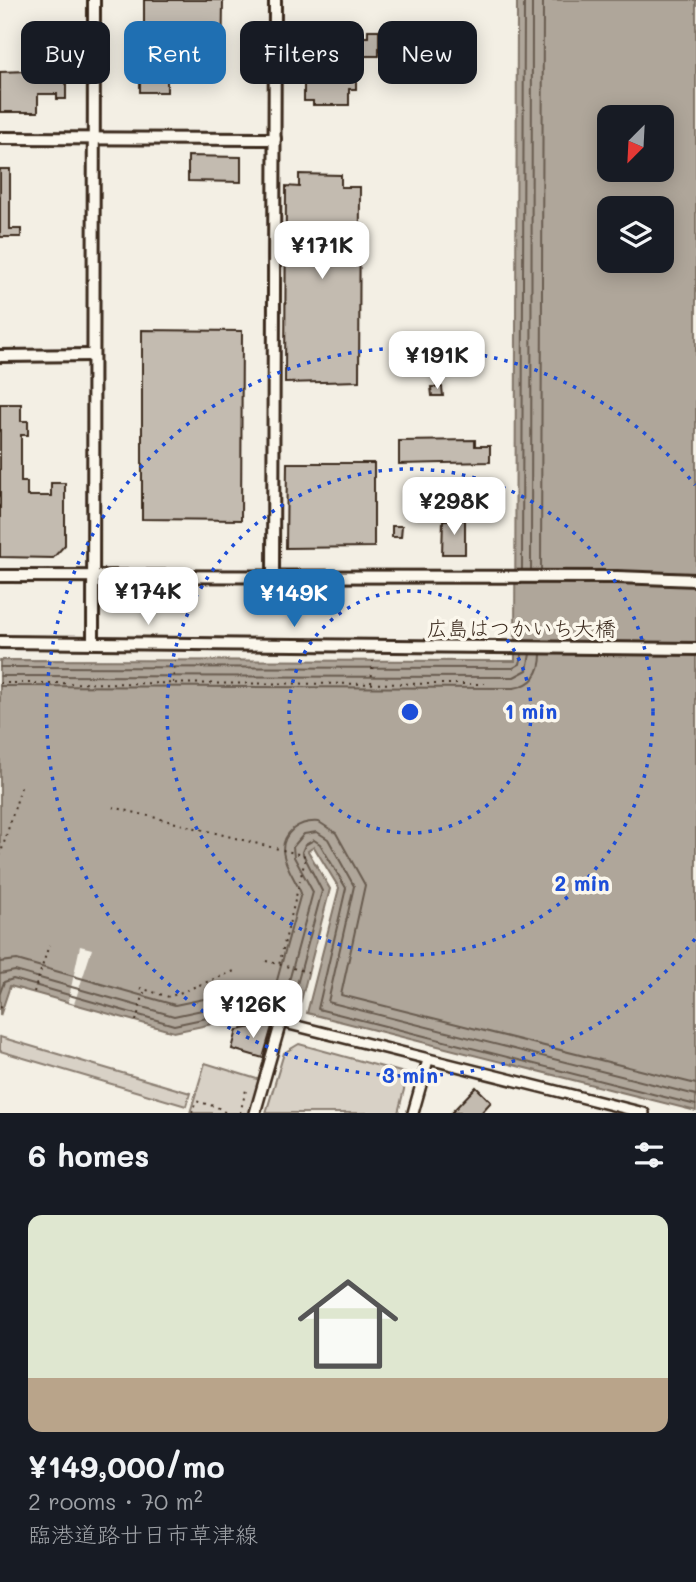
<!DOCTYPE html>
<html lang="en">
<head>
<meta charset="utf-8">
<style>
	body { margin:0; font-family:Mali,"Klee One",sans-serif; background:#20242c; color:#f1f3f6; height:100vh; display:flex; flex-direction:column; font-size:26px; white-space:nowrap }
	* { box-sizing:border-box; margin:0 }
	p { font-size:23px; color:#9ea1a6 }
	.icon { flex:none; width:38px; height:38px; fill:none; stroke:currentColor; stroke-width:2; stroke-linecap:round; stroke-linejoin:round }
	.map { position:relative; height:1113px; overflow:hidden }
	.details { display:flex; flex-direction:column; background:#171b24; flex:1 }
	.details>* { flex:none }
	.guide { position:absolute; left:21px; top:21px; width:654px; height:63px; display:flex; gap:14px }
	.needle { width:46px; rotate:204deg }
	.tools { position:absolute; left:597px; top:105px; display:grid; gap:14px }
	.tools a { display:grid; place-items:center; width:77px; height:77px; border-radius:14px; background:#171b24; box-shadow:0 4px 18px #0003; font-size:35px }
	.price { position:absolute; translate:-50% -60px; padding:0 16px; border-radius:14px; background:#fff; color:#222; font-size:23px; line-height:46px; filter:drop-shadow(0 2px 4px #0008) }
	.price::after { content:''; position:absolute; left:50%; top:42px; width:21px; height:16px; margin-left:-10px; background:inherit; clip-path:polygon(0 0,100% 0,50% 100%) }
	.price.current { background:#1f6fb2; color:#fff }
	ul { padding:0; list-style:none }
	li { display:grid; align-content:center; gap:14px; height:371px; padding:0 28px }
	li span { display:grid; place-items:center; height:217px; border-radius:14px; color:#555 }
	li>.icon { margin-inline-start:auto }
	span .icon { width:126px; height:126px; fill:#fffc; stroke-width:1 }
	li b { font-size:30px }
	h2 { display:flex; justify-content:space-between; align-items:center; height:84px; padding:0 28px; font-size:30px }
	.chip { padding:0 24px; border-radius:14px; background:#171b24; box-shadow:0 4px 18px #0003; font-size:24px; line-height:63px }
	.chip.current { background:#1f6fb2; color:#fff }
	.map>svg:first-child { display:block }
	.green { fill:#d8d1c6; stroke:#8a7e72; stroke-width:2 }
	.water { fill:#afa69a; stroke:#817468; stroke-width:2; fill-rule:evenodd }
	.pier { fill:#f3efe4 }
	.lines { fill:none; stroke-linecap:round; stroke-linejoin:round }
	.shore { stroke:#695c50; stroke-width:2 }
	.building { fill:#c3bbb0; stroke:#3b2a1e; stroke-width:2 }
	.minor-casing { stroke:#3b2a1e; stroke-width:14 }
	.tertiary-casing { stroke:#3b2a1e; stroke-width:16 }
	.path { stroke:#3b2a1e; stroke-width:2; stroke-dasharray:2 5; stroke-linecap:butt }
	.minor { stroke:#fbf7ec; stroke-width:9 }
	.tertiary { stroke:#fbf7ec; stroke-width:10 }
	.ring { fill:none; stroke:#1d4ed8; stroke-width:3.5; stroke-dasharray:3.5 7 }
	.labels { text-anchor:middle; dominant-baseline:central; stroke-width:7; stroke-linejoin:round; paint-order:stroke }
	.street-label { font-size:21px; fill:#3b2a1e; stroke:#fbf7ec }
	.centre { fill:#1d4ed8; stroke:#fbf7ec; stroke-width:3.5 }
	.ring-label { font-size:21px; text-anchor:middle; font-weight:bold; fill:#1d4ed8; stroke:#fbf7ec; stroke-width:7; stroke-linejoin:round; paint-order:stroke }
</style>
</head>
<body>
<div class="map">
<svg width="696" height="1113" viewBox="0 0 696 1113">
	<rect width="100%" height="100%" fill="#f3efe4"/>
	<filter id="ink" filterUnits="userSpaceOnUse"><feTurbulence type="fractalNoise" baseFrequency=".0143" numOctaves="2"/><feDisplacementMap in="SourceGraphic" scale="14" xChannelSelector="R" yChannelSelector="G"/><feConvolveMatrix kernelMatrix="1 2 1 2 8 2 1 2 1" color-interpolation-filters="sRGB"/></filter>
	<g filter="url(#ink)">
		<g class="green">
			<polygon points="0,1037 190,1093 186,1106 0,1051"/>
			<polygon points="299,1044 408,1074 398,1113 266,1113 284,1053"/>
			<polygon points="205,1063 260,1080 250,1113 190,1113"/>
		</g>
		<path class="water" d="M517,0H696V1111L307,1013L339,888L314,847L308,851L330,889L297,1016L275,1011L174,1032L10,986L0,1016V660L515,661ZM609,117H662V170H609ZM609,208H662V261H609Z"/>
		<polygon class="pier" points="80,946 92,949 74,1004 68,1002"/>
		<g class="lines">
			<g class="shore">
				<polyline points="522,570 524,0"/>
				<polyline points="531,570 532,0"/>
				<polyline points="541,570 543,0"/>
				<polyline points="0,667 513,668 520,664 522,654"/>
				<polyline points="0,676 514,677 527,670 530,654"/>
				<path d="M0,686L514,688C533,685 541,672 541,654"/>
				<path d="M0,962L17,960L175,1005L276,984L301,893C293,873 270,849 293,829C301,823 309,821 319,822L336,833L365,885L341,995L696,1084"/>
				<polyline points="0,974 15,971 174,1016 272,995 285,996 313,892 294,857 293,847 304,834 317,832 328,839 354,886 328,1002 696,1095"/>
				<polyline points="0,993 4,982 13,979 174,1025 273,1004 291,1007 322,891 302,852 305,845 314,840 320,844 346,888 318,1009 696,1105"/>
			</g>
		</g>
		<g class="building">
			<polygon points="144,0 223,0 222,74 167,73 167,92 140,92 140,73 144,73"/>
			<polygon points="28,24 35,24 35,50 27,50"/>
			<polygon points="289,28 298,28 298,37 368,37 368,30 379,30 379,56 356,56 356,89 349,89 349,105 313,105 313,101 304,101 304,45 289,45"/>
			<polygon points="56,38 66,39 66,99 57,99 57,94 38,94 38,112 0,112 0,72 56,70"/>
			<polygon points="188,156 241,157 241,182 188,181"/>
			<polygon points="0,169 10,169 10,229 21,229 21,237 0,237"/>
			<polygon points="299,174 341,175 341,187 360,187 359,381 285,383 286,186 299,187"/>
			<polygon points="142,330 242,331 241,520 142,519"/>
			<polygon points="431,387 442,387 443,396 432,396"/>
			<polygon points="0,404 21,404 21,421 28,421 28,435 21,435 21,482 27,482 27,496 51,496 51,483 65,483 65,545 53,558 0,557"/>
			<polygon points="475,440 475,446 490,446 490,462 399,464 399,441"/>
			<polygon points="287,463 374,463 374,547 286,548"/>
			<polygon points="443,520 465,520 465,554 442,554"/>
			<polygon points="392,526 402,526 401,537 392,537"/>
			<polygon points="273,1023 263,1058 232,1049 237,1030"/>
			<polygon points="476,1087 491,1102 481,1113 451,1113"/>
		</g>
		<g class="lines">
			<g class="minor-casing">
				<g id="minor">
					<polyline points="255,1113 281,1022 644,1113"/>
					<polyline points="413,1113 428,1060"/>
				</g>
			</g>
			<g class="tertiary-casing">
				<g id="tertiary">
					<polyline points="0,138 275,139"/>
					<polyline points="0,356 93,355"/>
					<polyline points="0,576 617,577 696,580"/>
					<polyline points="273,578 275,0"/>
					<polyline points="0,642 696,649"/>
					<polyline points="93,642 94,0"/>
				</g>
			</g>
			<g class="path">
				<polyline points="0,683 484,684"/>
				<polyline points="173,683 175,660"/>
				<polyline points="371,683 373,661"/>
				<polyline points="113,807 306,856 279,965"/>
				<polyline points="0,856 22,784"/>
				<polyline points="266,961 308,972"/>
				<polyline points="140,988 169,997 237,970"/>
				<polyline points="34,992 49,945"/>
				<polyline points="0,1007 3,1008"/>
				<polyline points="136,1021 145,989"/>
				<polyline points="192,1113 196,1101 217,1107 226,1113"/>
				<polyline points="240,1113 247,1086"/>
			</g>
			<use href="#minor" class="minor"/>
			<use href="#tertiary" class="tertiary"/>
		</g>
	</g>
	<g class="ring">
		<circle cx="410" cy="712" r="121"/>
		<circle cx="410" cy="712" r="243"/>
		<path d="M695 939A364 364 0 1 1 695 485"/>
	</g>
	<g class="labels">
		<g class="street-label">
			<text x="521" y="627">広島はつかいち大橋</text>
		</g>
	</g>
	<circle cx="410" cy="712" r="10" class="centre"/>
	<g class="ring-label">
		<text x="531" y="719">1 min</text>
		<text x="582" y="891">2 min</text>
		<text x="410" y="1083">3 min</text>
	</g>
</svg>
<div class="tools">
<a><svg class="needle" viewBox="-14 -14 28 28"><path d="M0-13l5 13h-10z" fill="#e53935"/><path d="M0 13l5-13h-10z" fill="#9ea1a6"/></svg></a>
<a><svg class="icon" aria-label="layers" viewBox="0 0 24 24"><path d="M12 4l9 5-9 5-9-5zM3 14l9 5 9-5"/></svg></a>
</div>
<b class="price" style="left:322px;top:281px">¥171K</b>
<b class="price" style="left:437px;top:391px">¥191K</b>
<b class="price" style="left:454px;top:537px">¥298K</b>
<b class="price" style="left:148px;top:627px">¥174K</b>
<b class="price current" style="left:294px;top:629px">¥149K</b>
<b class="price" style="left:253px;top:1040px">¥126K</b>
<div class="guide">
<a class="chip">Buy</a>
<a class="chip current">Rent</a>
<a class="chip">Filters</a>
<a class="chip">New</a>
</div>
</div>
<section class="details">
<h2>6 homes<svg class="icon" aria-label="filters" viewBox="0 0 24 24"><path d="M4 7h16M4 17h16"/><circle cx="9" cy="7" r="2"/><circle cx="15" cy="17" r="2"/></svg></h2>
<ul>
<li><span style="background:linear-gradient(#dfe7d0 75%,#b9a48a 0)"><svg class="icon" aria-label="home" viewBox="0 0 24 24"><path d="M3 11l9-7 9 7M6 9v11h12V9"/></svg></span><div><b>¥149,000/mo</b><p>2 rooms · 70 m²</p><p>臨港道路廿日市草津線</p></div></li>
</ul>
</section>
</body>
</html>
